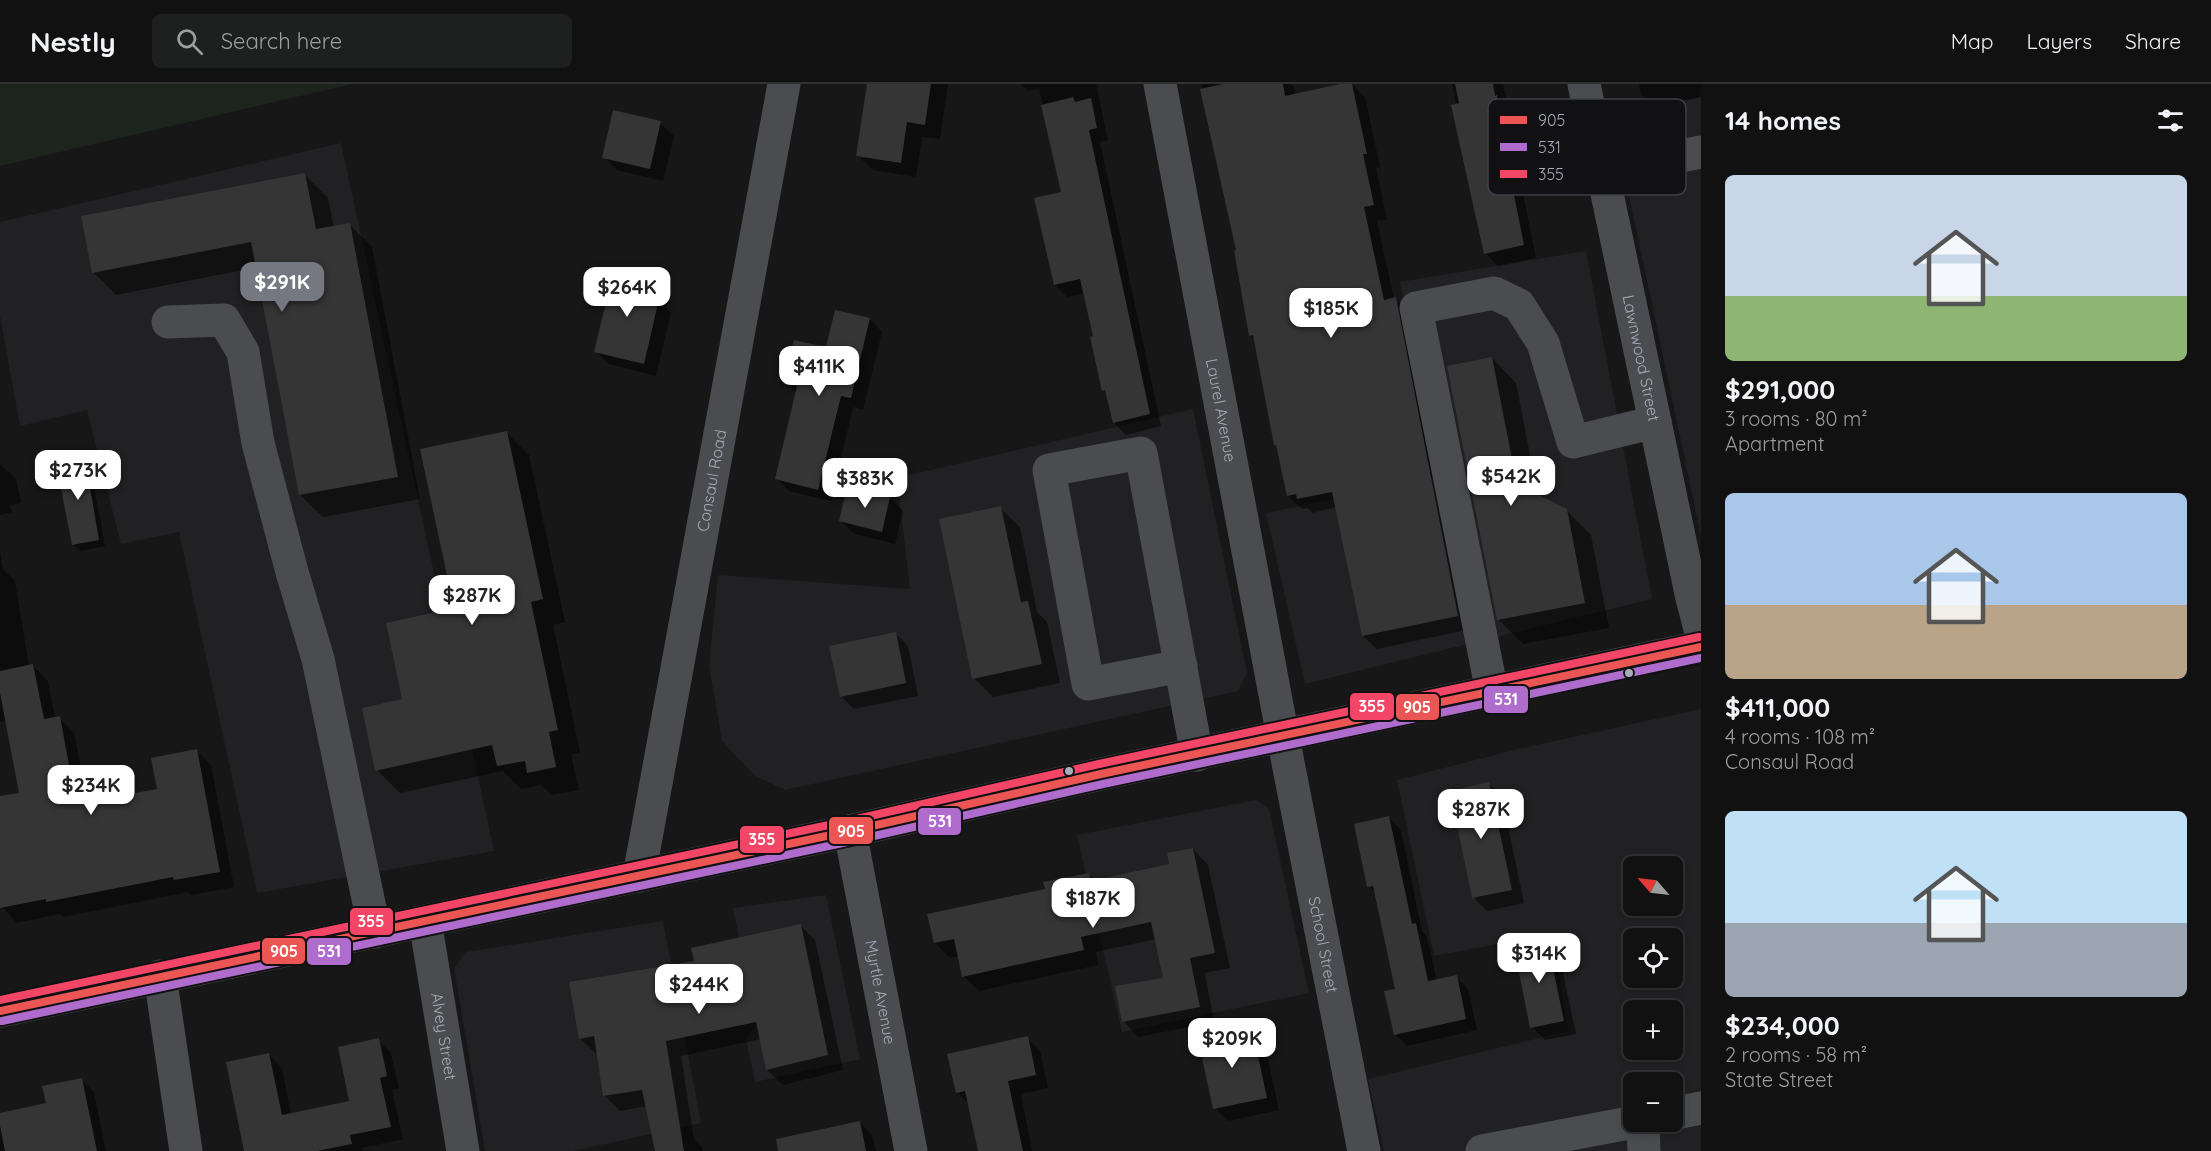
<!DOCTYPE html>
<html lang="en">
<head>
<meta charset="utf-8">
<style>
	body { margin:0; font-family:Quicksand,sans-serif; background:#1e1f1f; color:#f1f3f6; height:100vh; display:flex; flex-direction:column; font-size:22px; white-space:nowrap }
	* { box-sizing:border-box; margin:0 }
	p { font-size:20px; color:#9c9d9f }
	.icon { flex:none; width:33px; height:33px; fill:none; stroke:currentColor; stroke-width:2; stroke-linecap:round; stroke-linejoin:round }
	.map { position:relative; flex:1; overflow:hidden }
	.sheet { display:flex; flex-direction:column; background:#111; width:510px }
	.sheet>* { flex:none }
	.needle { width:39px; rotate:298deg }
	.fabs { position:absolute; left:1623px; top:772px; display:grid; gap:12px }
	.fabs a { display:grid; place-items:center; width:60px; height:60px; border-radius:9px; background:#111; box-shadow:0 3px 9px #0003,0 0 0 2px #303131; font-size:30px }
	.price { position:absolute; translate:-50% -51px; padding:0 14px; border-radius:12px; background:#fff; color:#222; font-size:20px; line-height:39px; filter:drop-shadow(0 2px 3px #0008) }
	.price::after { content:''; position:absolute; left:50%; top:36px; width:18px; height:14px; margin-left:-9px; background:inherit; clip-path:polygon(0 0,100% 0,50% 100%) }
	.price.selected { background:#757880; color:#fff }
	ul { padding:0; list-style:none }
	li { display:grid; align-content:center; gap:12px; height:318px; padding:0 24px }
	li span { display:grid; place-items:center; height:186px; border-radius:9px; color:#555 }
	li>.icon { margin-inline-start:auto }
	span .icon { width:108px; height:108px; fill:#fffc; stroke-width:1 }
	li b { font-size:26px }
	h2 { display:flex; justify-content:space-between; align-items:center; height:72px; padding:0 24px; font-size:26px }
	header { display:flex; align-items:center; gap:36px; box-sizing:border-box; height:84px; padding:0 30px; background:#111; border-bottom:2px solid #303131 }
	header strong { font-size:28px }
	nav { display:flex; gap:33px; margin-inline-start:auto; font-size:21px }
	.search { width:420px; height:54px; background:#1e1f1f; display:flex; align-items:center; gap:15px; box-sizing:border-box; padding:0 21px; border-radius:9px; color:#9c9d9f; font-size:22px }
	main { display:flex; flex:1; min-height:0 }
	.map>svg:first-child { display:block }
	.built { fill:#212123; fill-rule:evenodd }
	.green { fill:#1c241e }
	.shadow { fill:#0007 }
	.building { fill:#353536 }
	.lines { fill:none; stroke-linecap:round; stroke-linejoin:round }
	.minor { stroke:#4a4c50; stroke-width:33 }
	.major { stroke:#4d4e51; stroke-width:33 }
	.bus-1-casing { stroke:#111113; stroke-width:12 }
	.bus-2-casing { stroke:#111113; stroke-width:12 }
	.bus-3-casing { stroke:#111113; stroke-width:12 }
	.bus-1 { stroke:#eb5655; stroke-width:8 }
	.bus-2 { stroke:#b06ccc; stroke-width:8 }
	.bus-3 { stroke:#f34667; stroke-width:8 }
	.bus-dot { fill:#a7acb9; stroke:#111113; stroke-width:2 }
	.labels { text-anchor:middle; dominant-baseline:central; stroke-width:5; stroke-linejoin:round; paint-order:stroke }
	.street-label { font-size:16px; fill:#a7acb9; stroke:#111113 }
	.key { fill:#111113; stroke:#3e4045; stroke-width:1.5 }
	.key-label { font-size:16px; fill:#a7acb9 }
	.line-badge { stroke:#111113; stroke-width:2 }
	.badge-label { font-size:16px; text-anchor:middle; font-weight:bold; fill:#fff }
</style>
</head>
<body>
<header>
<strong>Nestly</strong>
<div class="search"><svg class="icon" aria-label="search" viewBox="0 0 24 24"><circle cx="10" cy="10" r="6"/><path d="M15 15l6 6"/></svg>Search here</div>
<nav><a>Map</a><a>Layers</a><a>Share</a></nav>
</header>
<main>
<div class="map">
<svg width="1701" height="1067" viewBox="0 0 1701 1067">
	<rect width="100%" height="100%" fill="#171717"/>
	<g class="built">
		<polygon points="1701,13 1701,452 1612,31"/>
		<polygon points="341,59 494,767 257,809 179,448 121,460 87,326 20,342 0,232 0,138"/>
		<polygon points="1586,167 1652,515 1305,600 1266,429 1442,393 1400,198"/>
		<polygon points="1193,325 1247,589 1238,607 785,706 755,692 722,657 709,582 718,491 910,505 897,394"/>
		<path d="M1701,625V1067H1384L1368,995L1569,947L1551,850L1434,872L1397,696L1518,665ZM1634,783H1672V822H1634ZM1634,855H1672V894H1634ZM1634,927H1672V966H1634ZM1634,999H1672V1038H1634Z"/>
		<polygon points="1256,716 1269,725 1309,909 1122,948 1077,751"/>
		<polygon points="826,811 860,975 755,998 746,955 757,940 733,824"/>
		<polygon points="663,837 701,1039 573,1067 485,1067 454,884 466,868"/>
	</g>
	<polygon class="green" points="0,0 352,0 0,82"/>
	<g class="shadow">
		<polygon points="868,0 948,0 940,55 922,53 916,93 873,86 857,71"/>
		<polygon points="1021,0 1096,0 1108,56 1100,58 1161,342 1126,351 1114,339 1108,310 1104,306 1085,209 1067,213 1055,201 1063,109 1039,5 1028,7"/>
		<polygon points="1201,0 1291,0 1294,3 1295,11 1352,0 1365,13 1380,83 1376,84 1387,135 1377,137 1394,215 1409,228 1471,545 1377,565 1363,552 1337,423 1312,429 1308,424 1302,425 1288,412 1278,363 1275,360 1255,256 1250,251 1237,167"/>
		<polygon points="1452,0 1503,0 1521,78 1526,108 1523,109 1536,174 1498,182 1485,169"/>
		<polygon points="1639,0 1701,0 1701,13 1654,23 1641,10"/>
		<polygon points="660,39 674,52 663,97 617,86 604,73"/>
		<polygon points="305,91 328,114 334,144 349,140 372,163 420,415 323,433 300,411 258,183 116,211 93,188"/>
		<polygon points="649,195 662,208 660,217 671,229 656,292 609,280 596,267"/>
		<polygon points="870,235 882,248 863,326 853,323 831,417 789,407 777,395 797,310 785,298"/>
		<polygon points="1492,274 1516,299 1538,412 1566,426 1591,451 1609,544 1523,560 1498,535"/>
		<polygon points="506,348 529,371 565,538 553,541 580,668 571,671 579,706 552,711 541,701 521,705 503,687 400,709 377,686 404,616 455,526"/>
		<polygon points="84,376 90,382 105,462 80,467 73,461"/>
		<polygon points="0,380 16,395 21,419 10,421 12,428 0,431"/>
		<polygon points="890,414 903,427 895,460 854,450 841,437"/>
		<polygon points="1000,424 1020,443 1037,528 1047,538 1060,599 993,613 974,594"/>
		<polygon points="0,467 3,485 15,497 29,582 33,582 48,597 55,634 59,634 74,649 88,719 158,706 196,666 211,681 234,803 191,811 188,808 63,833 60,830 17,839 2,823 0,815 0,714 21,710 7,637 0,638"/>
		<polygon points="895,549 908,562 918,612 854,625 841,612"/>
		<polygon points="1489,700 1502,713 1524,819 1487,827 1474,814"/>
		<polygon points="1389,734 1401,746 1422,847 1427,853 1437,897 1456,893 1468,905 1477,946 1407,962 1395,950 1396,906 1376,810 1368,802"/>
		<polygon points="1193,765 1208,781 1230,884 1205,889 1214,938 1138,953 1123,937 1165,895 1156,855 1096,868 1098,881 979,907 963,892 959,872 950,874 935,859 1047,806 1089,790 1096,797 1171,782"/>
		<polygon points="800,841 815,856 843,986 783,1001 767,986 761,955 681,972 694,1055 702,1063 703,1067 657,1067 647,1022 620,1027 605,1012 598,969 595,969 580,954 695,879"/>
		<polygon points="1546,857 1559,870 1576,950 1545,956 1532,943"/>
		<polygon points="1251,945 1264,958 1279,1026 1228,1037 1215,1024"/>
		<polygon points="1027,954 1040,967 1048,1004 1021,1010 1032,1067 979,1067 969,1020 957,1008"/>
		<polygon points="378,956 391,969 399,1005 392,1006 403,1055 362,1064 363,1067 246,1067 269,971 282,984 291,1031 351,1018"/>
		<polygon points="81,995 94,1008 106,1067 0,1067 0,1031 47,1021"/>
		<polygon points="859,1038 872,1051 876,1067 786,1067"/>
	</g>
	<g class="building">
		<polygon points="867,0 931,0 925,41 907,38 901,79 856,72"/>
		<polygon points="1223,0 1283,0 1285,12 1340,0 1352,0 1367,70 1363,70 1374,121 1364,123 1384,216 1396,213 1458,532 1362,552 1332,408 1297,415 1296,410 1287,412 1276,361 1274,361 1253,251 1249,252 1234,166 1236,166 1200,5"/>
		<polygon points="1455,0 1493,0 1495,12 1497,11 1514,96 1511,96 1524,161 1484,170 1451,21 1459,19"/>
		<polygon points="1073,13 1075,18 1091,14 1097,44 1089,46 1150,330 1113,339 1105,306 1102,307 1090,253 1093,252 1080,195 1054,201 1034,114 1061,108 1041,21"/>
		<polygon points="613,26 661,37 650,85 602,74"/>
		<polygon points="305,89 316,145 350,139 398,393 299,411 251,158 92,189 81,132"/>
		<polygon points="614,185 650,194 646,212 659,215 644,280 594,268"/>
		<polygon points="835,226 870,234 851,314 841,312 818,406 775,395 797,302 783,298 794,256 826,263"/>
		<polygon points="1492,273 1517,400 1567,425 1585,519 1497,536 1447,282"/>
		<polygon points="507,347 543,515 531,518 558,646 549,648 556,683 527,689 525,677 497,682 492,661 375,687 362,624 402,615 386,539 454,524 420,365"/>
		<polygon points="85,374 99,456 72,461 56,379"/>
		<polygon points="847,403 890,413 882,448 839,437"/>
		<polygon points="1001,422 1021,518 1028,517 1042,580 972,595 939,435"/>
		<polygon points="896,548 906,599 840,613 829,562"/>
		<polygon points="33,580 44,635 60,632 76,720 157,705 151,674 197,665 220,788 174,796 173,793 46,818 46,815 0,824 0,712 19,709 0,609 0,587"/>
		<polygon points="1489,698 1512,806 1472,814 1450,707"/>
		<polygon points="1389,732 1412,840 1416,839 1428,897 1457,891 1466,935 1394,951 1384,907 1395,905 1373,802 1367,803 1354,740"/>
		<polygon points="1193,764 1215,869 1190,874 1200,923 1122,938 1115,902 1163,894 1151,838 1081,853 1084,866 962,893 954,855 934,859 927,830 1045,805 1043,798 1089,789 1091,797 1169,780 1167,769"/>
		<polygon points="801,840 828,971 766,986 756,938 666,957 684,1067 655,1067 642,1006 603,1012 594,952 579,955 569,898 694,877 691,864"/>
		<polygon points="1547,855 1564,937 1530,944 1514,863"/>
		<polygon points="1252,944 1267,1014 1213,1025 1198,955"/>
		<polygon points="1028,952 1036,991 1008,997 1023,1067 978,1067 965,1007 956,1009 947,970"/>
		<polygon points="379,954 387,992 380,994 391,1043 350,1051 352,1060 317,1067 244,1067 226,978 269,969 282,1031 349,1017 338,963"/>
		<polygon points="82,994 97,1067 5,1067 0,1042 0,1029 46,1019 42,1002"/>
		<polygon points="860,1037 866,1067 778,1067 776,1055"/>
	</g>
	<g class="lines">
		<g class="minor">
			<path id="s1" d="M1160,0L1283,653L1364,1067"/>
			<path id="s2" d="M1584,0L1692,514L1701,549"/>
			<polyline points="1602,89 1701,68"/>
			<polyline points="168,238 224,236 243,268 258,359 292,488 318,575 375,848"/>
			<polyline points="1181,582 1088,600 1049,386 1141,369 1197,671"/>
			<polyline points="1492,608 1416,224 1494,209 1519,221 1543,259 1573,358 1655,338"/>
			<path id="s3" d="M850,747L911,1067"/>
			<path id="s4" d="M639,792L784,0"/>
			<path id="s5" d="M425,837L463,1067"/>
			<polyline points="160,892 186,1067"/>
			<polyline points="1672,1030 1701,1024"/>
			<polyline points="1643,1038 1644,1067"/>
			<polyline points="1482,1067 1634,1038"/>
		</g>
		<polyline class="major" points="0,927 850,747 1101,690 1701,563"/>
		<g class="bus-1-casing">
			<polyline id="bus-1" points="0,927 850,747 1101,690 1701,563"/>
		</g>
		<g class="bus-2-casing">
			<polyline id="bus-2" points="2,937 852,757 1103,700 1701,574"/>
		</g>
		<g class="bus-3-casing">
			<polyline id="bus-3" points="0,916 848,737 1099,680 1699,553"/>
		</g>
		<use href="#bus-1" class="bus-1"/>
		<use href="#bus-2" class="bus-2"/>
		<use href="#bus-3" class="bus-3"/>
	</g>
	<g class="bus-dot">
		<circle cx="1629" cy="589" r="5"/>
		<circle cx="1069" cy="687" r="5"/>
	</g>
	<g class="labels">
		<g class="street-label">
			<text stroke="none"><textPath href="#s2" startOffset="280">Lawnwood Street</textPath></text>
			<text stroke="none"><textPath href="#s1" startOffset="332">Laurel Avenue</textPath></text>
			<text stroke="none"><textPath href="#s4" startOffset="402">Consaul Road</textPath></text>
			<text stroke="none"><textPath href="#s1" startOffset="876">School Street</textPath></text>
			<text stroke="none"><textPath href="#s3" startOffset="164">Myrtle Avenue</textPath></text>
			<text stroke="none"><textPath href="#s5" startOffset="117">Alvey Street</textPath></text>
		</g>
	</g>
	<rect x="1488" y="15" width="198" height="96" rx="9" class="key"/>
	<rect x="1500" y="32" width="27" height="8" fill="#eb5655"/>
	<rect x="1500" y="59" width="27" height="8" fill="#b06ccc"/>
	<rect x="1500" y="86" width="27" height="8" fill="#f34667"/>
	<g class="key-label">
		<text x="1538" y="42">905</text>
		<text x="1538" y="69">531</text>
		<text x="1538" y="96">355</text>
	</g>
	<g class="line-badge">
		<rect x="1483" y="601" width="46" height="29" rx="6" fill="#b06ccc"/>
		<rect x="1349" y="608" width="46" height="29" rx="6" fill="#f34667"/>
		<rect x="1395" y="609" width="45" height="28" rx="6" fill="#eb5655"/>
		<rect x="917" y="723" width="45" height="29" rx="6" fill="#b06ccc"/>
		<rect x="828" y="732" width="46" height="29" rx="6" fill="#eb5655"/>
		<rect x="739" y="741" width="46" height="29" rx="6" fill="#f34667"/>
		<rect x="349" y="823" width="45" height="29" rx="6" fill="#f34667"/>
		<rect x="261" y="853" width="45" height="28" rx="6" fill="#eb5655"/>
		<rect x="306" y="853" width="46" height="29" rx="6" fill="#b06ccc"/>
	</g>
	<g class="badge-label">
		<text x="1506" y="621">531</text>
		<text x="1372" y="628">355</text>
		<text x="1417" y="629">905</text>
		<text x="940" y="743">531</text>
		<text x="851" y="753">905</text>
		<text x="762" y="761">355</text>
		<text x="371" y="843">355</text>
		<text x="284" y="873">905</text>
		<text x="329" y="873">531</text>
	</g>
</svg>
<div class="fabs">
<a><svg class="needle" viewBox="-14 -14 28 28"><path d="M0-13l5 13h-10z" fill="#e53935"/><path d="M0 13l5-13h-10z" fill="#9c9d9f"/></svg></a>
<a><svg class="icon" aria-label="locate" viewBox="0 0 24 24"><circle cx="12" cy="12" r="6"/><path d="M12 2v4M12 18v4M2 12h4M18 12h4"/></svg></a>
<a>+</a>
<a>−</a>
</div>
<b class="price selected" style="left:282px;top:229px">$291K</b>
<b class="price" style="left:627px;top:234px">$264K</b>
<b class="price" style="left:1331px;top:255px">$185K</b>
<b class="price" style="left:819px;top:313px">$411K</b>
<b class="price" style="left:78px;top:417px">$273K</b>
<b class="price" style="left:1511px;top:423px">$542K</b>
<b class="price" style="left:865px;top:425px">$383K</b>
<b class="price" style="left:472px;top:542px">$287K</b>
<b class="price" style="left:91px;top:732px">$234K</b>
<b class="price" style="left:1481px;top:756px">$287K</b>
<b class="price" style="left:1093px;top:845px">$187K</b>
<b class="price" style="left:1539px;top:900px">$314K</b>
<b class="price" style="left:699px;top:931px">$244K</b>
<b class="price" style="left:1232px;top:985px">$209K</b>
</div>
<section class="sheet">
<h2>14 homes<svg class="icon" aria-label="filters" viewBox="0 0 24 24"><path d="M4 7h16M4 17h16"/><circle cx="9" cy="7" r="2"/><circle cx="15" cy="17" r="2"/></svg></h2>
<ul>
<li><span style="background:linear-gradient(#c9d6e8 65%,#8fb573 0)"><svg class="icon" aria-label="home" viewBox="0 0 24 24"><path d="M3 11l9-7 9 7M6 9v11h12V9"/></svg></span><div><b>$291,000</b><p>3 rooms · 80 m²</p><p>Apartment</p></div></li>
<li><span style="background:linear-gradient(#a9c7e8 60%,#b9a48a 0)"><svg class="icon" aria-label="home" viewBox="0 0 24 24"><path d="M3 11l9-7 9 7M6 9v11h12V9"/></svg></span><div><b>$411,000</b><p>4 rooms · 108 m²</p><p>Consaul Road</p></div></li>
<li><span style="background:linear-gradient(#bfe0f5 60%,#9aa5b1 0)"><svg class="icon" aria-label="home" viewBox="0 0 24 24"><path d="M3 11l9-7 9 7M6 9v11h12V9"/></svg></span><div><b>$234,000</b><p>2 rooms · 58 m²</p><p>State Street</p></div></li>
</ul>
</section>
</main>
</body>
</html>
